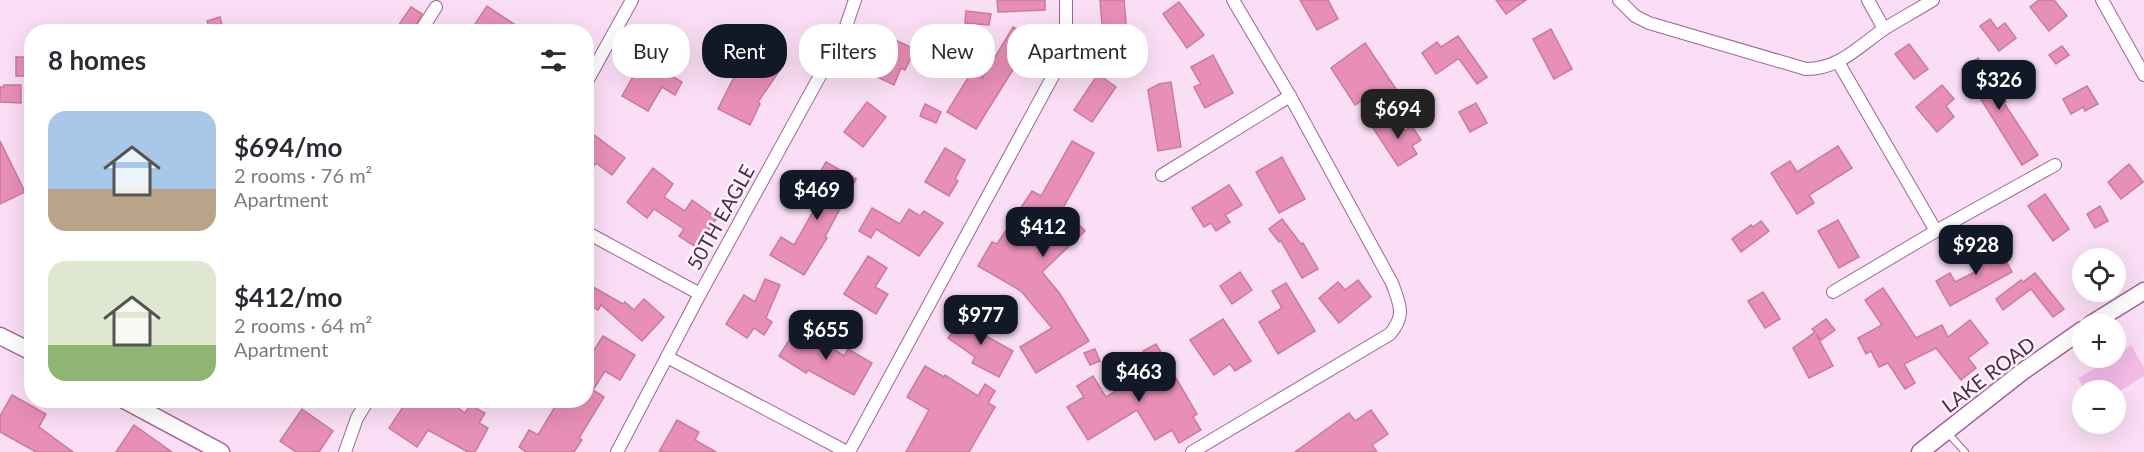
<!DOCTYPE html>
<html lang="en">
<head>
<meta charset="utf-8">
<style>
	body { margin:0; font-family:Lato,sans-serif; background:#f7f7f7; color:#2b2b33; height:100vh; display:flex; flex-direction:column; font-size:22px; white-space:nowrap }
	* { box-sizing:border-box; margin:0 }
	p { font-size:20px; color:#7c7c81 }
	.icon { flex:none; width:33px; height:33px; fill:none; stroke:currentColor; stroke-width:2; stroke-linecap:round; stroke-linejoin:round }
	.map { position:relative; flex:1; overflow:hidden }
	.sheet { position:absolute; left:24px; top:24px; width:570px; height:384px; display:flex; flex-direction:column; background:#fff; border-radius:24px; box-shadow:0 6px 24px #0002 }
	.sheet>* { flex:none }
	.top-card { position:absolute; left:612px; top:24px; width:570px; height:54px; display:flex; gap:12px }
	.fabs { position:absolute; left:2072px; top:248px; display:grid; gap:12px }
	.fabs a { display:grid; place-items:center; width:54px; height:54px; border-radius:50%; background:#fff; box-shadow:0 6px 24px #0002; font-size:30px }
	.price { position:absolute; translate:-50% -51px; padding:0 14px; border-radius:12px; background:#111827; color:#fff; font-size:20px; line-height:39px; filter:drop-shadow(0 2px 3px #0008) }
	.price::after { content:''; position:absolute; left:50%; top:36px; width:18px; height:14px; margin-left:-9px; background:inherit; clip-path:polygon(0 0,100% 0,50% 100%) }
	.price.active { background:#222; color:#fff }
	ul { padding:0; list-style:none }
	li { display:flex; align-items:center; gap:18px; height:150px; padding:0 24px }
	li span { display:grid; place-items:center; flex:none; width:168px; height:120px; border-radius:18px; color:#555 }
	li>.icon { margin-inline-start:auto }
	span .icon { width:72px; height:72px; fill:#fffc; stroke-width:1 }
	li b { font-size:26px }
	h2 { display:flex; justify-content:space-between; align-items:center; height:72px; padding:0 24px; font-size:26px }
	.tag { padding:0 21px; border-radius:24px; background:#fff; box-shadow:0 6px 24px #0002; font-size:21px; line-height:54px }
	.tag.active { background:#111827; color:#fff }
	.map>svg:first-child { display:block }
	.green { fill:#f2bce9 }
	.building { fill:#e88fb7; stroke:#ca7a9e; stroke-width:1.5 }
	.lines { fill:none; stroke-linecap:round; stroke-linejoin:round }
	.lane-casing { stroke:#a16399; stroke-width:8 }
	.street-casing { stroke:#a16399; stroke-width:14 }
	.secondary-casing { stroke:#a16399; stroke-width:19 }
	.lane { stroke:#fff; stroke-width:6 }
	.street { stroke:#fff; stroke-width:12 }
	.secondary { stroke:#fff; stroke-width:16 }
	.labels { text-anchor:middle; dominant-baseline:central; stroke-width:5; stroke-linejoin:round; paint-order:stroke }
	.street-label { font-size:20px; fill:#4a2f46; stroke:#fef0fc }
</style>
</head>
<body>
<div class="map">
<svg width="2144" height="452" viewBox="0 0 2144 452">
	<rect width="100%" height="100%" fill="#fadef5"/>
	<polygon class="green" points="2131,345 2144,368 2144,376 2115,394 2115,390 2085,390 2078,378 2115,357"/>
	<g class="building">
		<polygon points="997,0 1045,0 1045,10 998,12"/>
		<polygon points="1100,0 1124,0 1128,46 1104,48"/>
		<polygon points="1300,0 1328,0 1338,19 1317,30"/>
		<polygon points="1496,0 1526,0 1506,14"/>
		<polygon points="2039,0 2054,0 2067,16 2049,31 2030,7"/>
		<polygon points="1179,2 1204,35 1187,48 1163,14"/>
		<polygon points="487,6 526,32 487,32 475,24"/>
		<polygon points="411,7 422,14 412,32 394,32"/>
		<polygon points="966,11 991,14 989,25 965,23"/>
		<polygon points="220,17 224,32 211,32 207,21"/>
		<polygon points="1990,19 1997,29 2005,23 2016,38 1999,51 1980,26"/>
		<polygon points="1013,27 1032,39 976,129 947,112 974,68 952,54 960,40 983,54 986,49 982,79"/>
		<polygon points="1551,29 1572,69 1554,79 1533,39"/>
		<polygon points="1458,36 1487,77 1477,84 1460,60 1458,59 1436,74 1422,53 1437,42 1441,47"/>
		<polygon points="722,39 741,49 744,45 780,70 758,102 760,104 750,125 718,109 738,69 713,56"/>
		<polygon points="893,39 915,49 905,70 901,68 894,85 875,76"/>
		<polygon points="1365,43 1396,89 1378,100 1373,93 1355,105 1331,68"/>
		<polygon points="1909,44 1928,69 1914,79 1895,54"/>
		<polygon points="2062,46 2069,55 2056,64 2049,55"/>
		<polygon points="1213,55 1233,93 1205,108 1194,87 1201,84 1191,67"/>
		<rect x="16" y="57" width="16" height="19"/>
		<polygon points="1978,58 2006,102 2004,103 2038,155 2022,165 1962,69"/>
		<polygon points="643,59 682,82 675,95 662,87 648,111 622,96"/>
		<polygon points="1098,74 1116,87 1092,122 1074,110"/>
		<polygon points="1171,82 1181,147 1158,151 1148,90 1159,84"/>
		<polygon points="4,85 21,85 21,103 0,102 0,87 4,87"/>
		<polygon points="1942,85 1954,99 1946,106 1954,117 1937,132 1916,107"/>
		<polygon points="2087,86 2098,104 2085,111 2083,107 2071,114 2063,99"/>
		<polygon points="867,102 886,117 863,147 844,132"/>
		<polygon points="1476,103 1487,123 1470,132 1459,112"/>
		<polygon points="925,104 941,112 936,123 920,116"/>
		<polygon points="1394,115 1404,131 1412,126 1421,140 1412,146 1417,154 1398,166 1373,128"/>
		<polygon points="586,129 625,158 612,175 596,163 586,177"/>
		<polygon points="0,141 25,192 0,204"/>
		<polygon points="1072,141 1094,153 1063,208 1085,231 1042,272 1060,294 1089,341 1036,373 1020,347 1052,328 1021,291 978,266 992,242 997,244 1032,191 1041,196"/>
		<polygon points="1838,146 1852,168 1809,195 1814,203 1797,214 1771,173 1790,161 1797,172"/>
		<polygon points="945,148 965,160 955,179 958,181 949,196 925,182"/>
		<polygon points="1282,157 1305,199 1279,213 1256,172"/>
		<polygon points="826,162 856,179 825,237 827,238 804,275 770,255 781,237 794,245 827,187 815,181"/>
		<polygon points="2129,164 2143,182 2121,199 2108,182"/>
		<polygon points="653,168 673,184 664,197 685,211 692,200 717,218 697,248 679,236 684,229 654,209 647,218 627,202"/>
		<polygon points="1229,185 1242,205 1225,215 1230,222 1216,231 1211,223 1204,227 1192,208"/>
		<polygon points="2045,194 2069,229 2053,241 2028,206"/>
		<polygon points="2100,206 2108,221 2095,228 2087,214"/>
		<polygon points="872,208 900,224 909,209 920,216 924,211 943,223 919,256 876,229 871,238 859,231"/>
		<polygon points="1282,219 1301,244 1303,243 1318,269 1302,278 1281,241 1279,242 1269,229"/>
		<polygon points="1838,220 1859,257 1839,268 1818,231"/>
		<polygon points="1761,221 1769,231 1741,252 1732,239 1751,225 1753,227"/>
		<polygon points="1997,244 2012,272 1950,306 1936,281 1950,273 1955,282 1975,272 1968,259"/>
		<polygon points="868,256 887,268 875,287 888,294 876,314 844,294"/>
		<polygon points="1240,272 1252,290 1232,304 1220,286"/>
		<polygon points="2035,273 2064,309 2053,317 2031,289 2003,310 1996,299 2021,280 2023,282"/>
		<polygon points="765,279 780,285 766,318 772,322 764,335 754,328 747,338 726,324 744,295 755,302"/>
		<polygon points="1358,280 1371,297 1339,323 1319,298 1338,282 1345,290"/>
		<polygon points="586,283 623,304 625,302 634,310 644,299 664,317 642,341 601,305 598,310 586,303"/>
		<polygon points="1286,283 1315,331 1278,354 1259,322 1282,308 1272,291"/>
		<polygon points="1883,288 1916,338 1942,325 1948,337 1970,320 1988,343 1968,358 1976,368 1961,380 1936,348 1904,364 1915,383 1905,389 1888,363 1879,367 1871,351 1866,354 1858,338 1882,325 1865,300"/>
		<polygon points="1763,292 1780,319 1765,328 1748,301"/>
		<polygon points="965,314 988,330 984,335 1013,351 999,377 972,363 975,357 948,338"/>
		<polygon points="1223,319 1251,361 1235,371 1230,364 1214,375 1190,340"/>
		<polygon points="1826,319 1835,330 1821,340 1816,334 1833,366 1809,378 1793,348 1815,332 1812,329"/>
		<polygon points="798,326 844,356 848,349 872,363 854,395 808,370 806,373 779,356"/>
		<polygon points="603,336 635,355 620,380 605,371 593,390 604,397 579,438 582,440 574,452 526,452 519,447 529,430 538,435 559,400 586,400 586,363"/>
		<polygon points="1156,344 1197,414 1193,417 1201,430 1179,443 1172,430 1155,440 1137,410 1088,440 1067,407 1084,397 1077,386 1093,376 1106,397 1153,368 1143,351"/>
		<polygon points="1095,349 1100,361 1090,365 1084,353"/>
		<polygon points="925,366 944,377 945,375 978,396 985,384 995,391 988,403 995,407 969,452 906,452 929,410 907,397"/>
		<polygon points="12,395 46,414 39,427 73,452 36,452 0,432 0,416"/>
		<polygon points="394,400 447,400 465,413 470,405 485,413 479,423 488,428 475,452 468,452 428,430 417,447 389,428 403,407"/>
		<polygon points="302,409 333,431 319,452 296,452 280,441"/>
		<polygon points="1371,410 1388,434 1372,445 1377,452 1295,452 1349,413 1355,421"/>
		<polygon points="677,420 699,432 695,440 716,452 659,452"/>
		<polygon points="134,425 172,452 116,452"/>
	</g>
	<g class="lines">
		<g class="lane-casing">
			<polyline id="lane" points="1947,432 1965,452"/>
		</g>
		<g class="street-casing">
			<g id="street">
				<path d="M1619,0L1635,16L1649,23L1806,69C1839,69 1858,47 1884,29C1900,19 1917,10 1933,0"/>
				<polyline points="1868,0 1884,29"/>
				<polyline points="2102,0 2144,75"/>
				<polyline points="420,32 436,7"/>
				<polyline points="1838,62 1936,231"/>
				<polyline points="586,83 632,0"/>
				<polyline points="1162,175 1290,96"/>
				<polyline points="586,232 700,294"/>
				<polyline points="1833,292 1936,231 2055,165"/>
				<polyline points="667,357 847,452"/>
				<polyline points="345,452 357,418 368,400"/>
				<polyline points="617,452 700,294 844,32 855,0"/>
				<polyline points="849,452 1066,52 1066,0"/>
				<path d="M1192,452L1390,334C1406,315 1400,305 1392,283L1290,96L1233,0"/>
			</g>
		</g>
		<g class="secondary-casing">
			<g id="secondary">
				<polyline points="2091,324 2144,291"/>
				<polyline points="0,336 32,352"/>
				<polyline points="124,400 221,452"/>
				<polyline points="1920,452 2022,372 2082,330"/>
			</g>
		</g>
		<use href="#lane" class="lane"/>
		<use href="#street" class="street"/>
		<use href="#secondary" class="secondary"/>
	</g>
	<g class="labels">
		<g class="street-label">
			<text transform="translate(720 217) rotate(-61)">50TH EAGLE</text>
			<text transform="translate(1988 374) rotate(-37)">LAKE ROAD</text>
		</g>
	</g>
</svg>
<div class="fabs">
<a><svg class="icon" aria-label="locate" viewBox="0 0 24 24"><circle cx="12" cy="12" r="6"/><path d="M12 2v4M12 18v4M2 12h4M18 12h4"/></svg></a>
<a>+</a>
<a>−</a>
</div>
<b class="price" style="left:1999px;top:111px">$326</b>
<b class="price active" style="left:1398px;top:140px">$694</b>
<b class="price" style="left:817px;top:221px">$469</b>
<b class="price" style="left:1043px;top:258px">$412</b>
<b class="price" style="left:1976px;top:276px">$928</b>
<b class="price" style="left:981px;top:346px">$977</b>
<b class="price" style="left:826px;top:361px">$655</b>
<b class="price" style="left:1139px;top:403px">$463</b>
<div class="top-card">
<a class="tag">Buy</a>
<a class="tag active">Rent</a>
<a class="tag">Filters</a>
<a class="tag">New</a>
<a class="tag">Apartment</a>
</div>
<section class="sheet">
<h2>8 homes<svg class="icon" aria-label="filters" viewBox="0 0 24 24"><path d="M4 7h16M4 17h16"/><circle cx="9" cy="7" r="2"/><circle cx="15" cy="17" r="2"/></svg></h2>
<ul>
<li><span style="background:linear-gradient(#a9c7e8 65%,#b9a48a 0)"><svg class="icon" aria-label="home" viewBox="0 0 24 24"><path d="M3 11l9-7 9 7M6 9v11h12V9"/></svg></span><div><b>$694/mo</b><p>2 rooms · 76 m²</p><p>Apartment</p></div></li>
<li><span style="background:linear-gradient(#dfe7d0 70%,#8fb573 0)"><svg class="icon" aria-label="home" viewBox="0 0 24 24"><path d="M3 11l9-7 9 7M6 9v11h12V9"/></svg></span><div><b>$412/mo</b><p>2 rooms · 64 m²</p><p>Apartment</p></div></li>
</ul>
</section>
</div>
</body>
</html>
